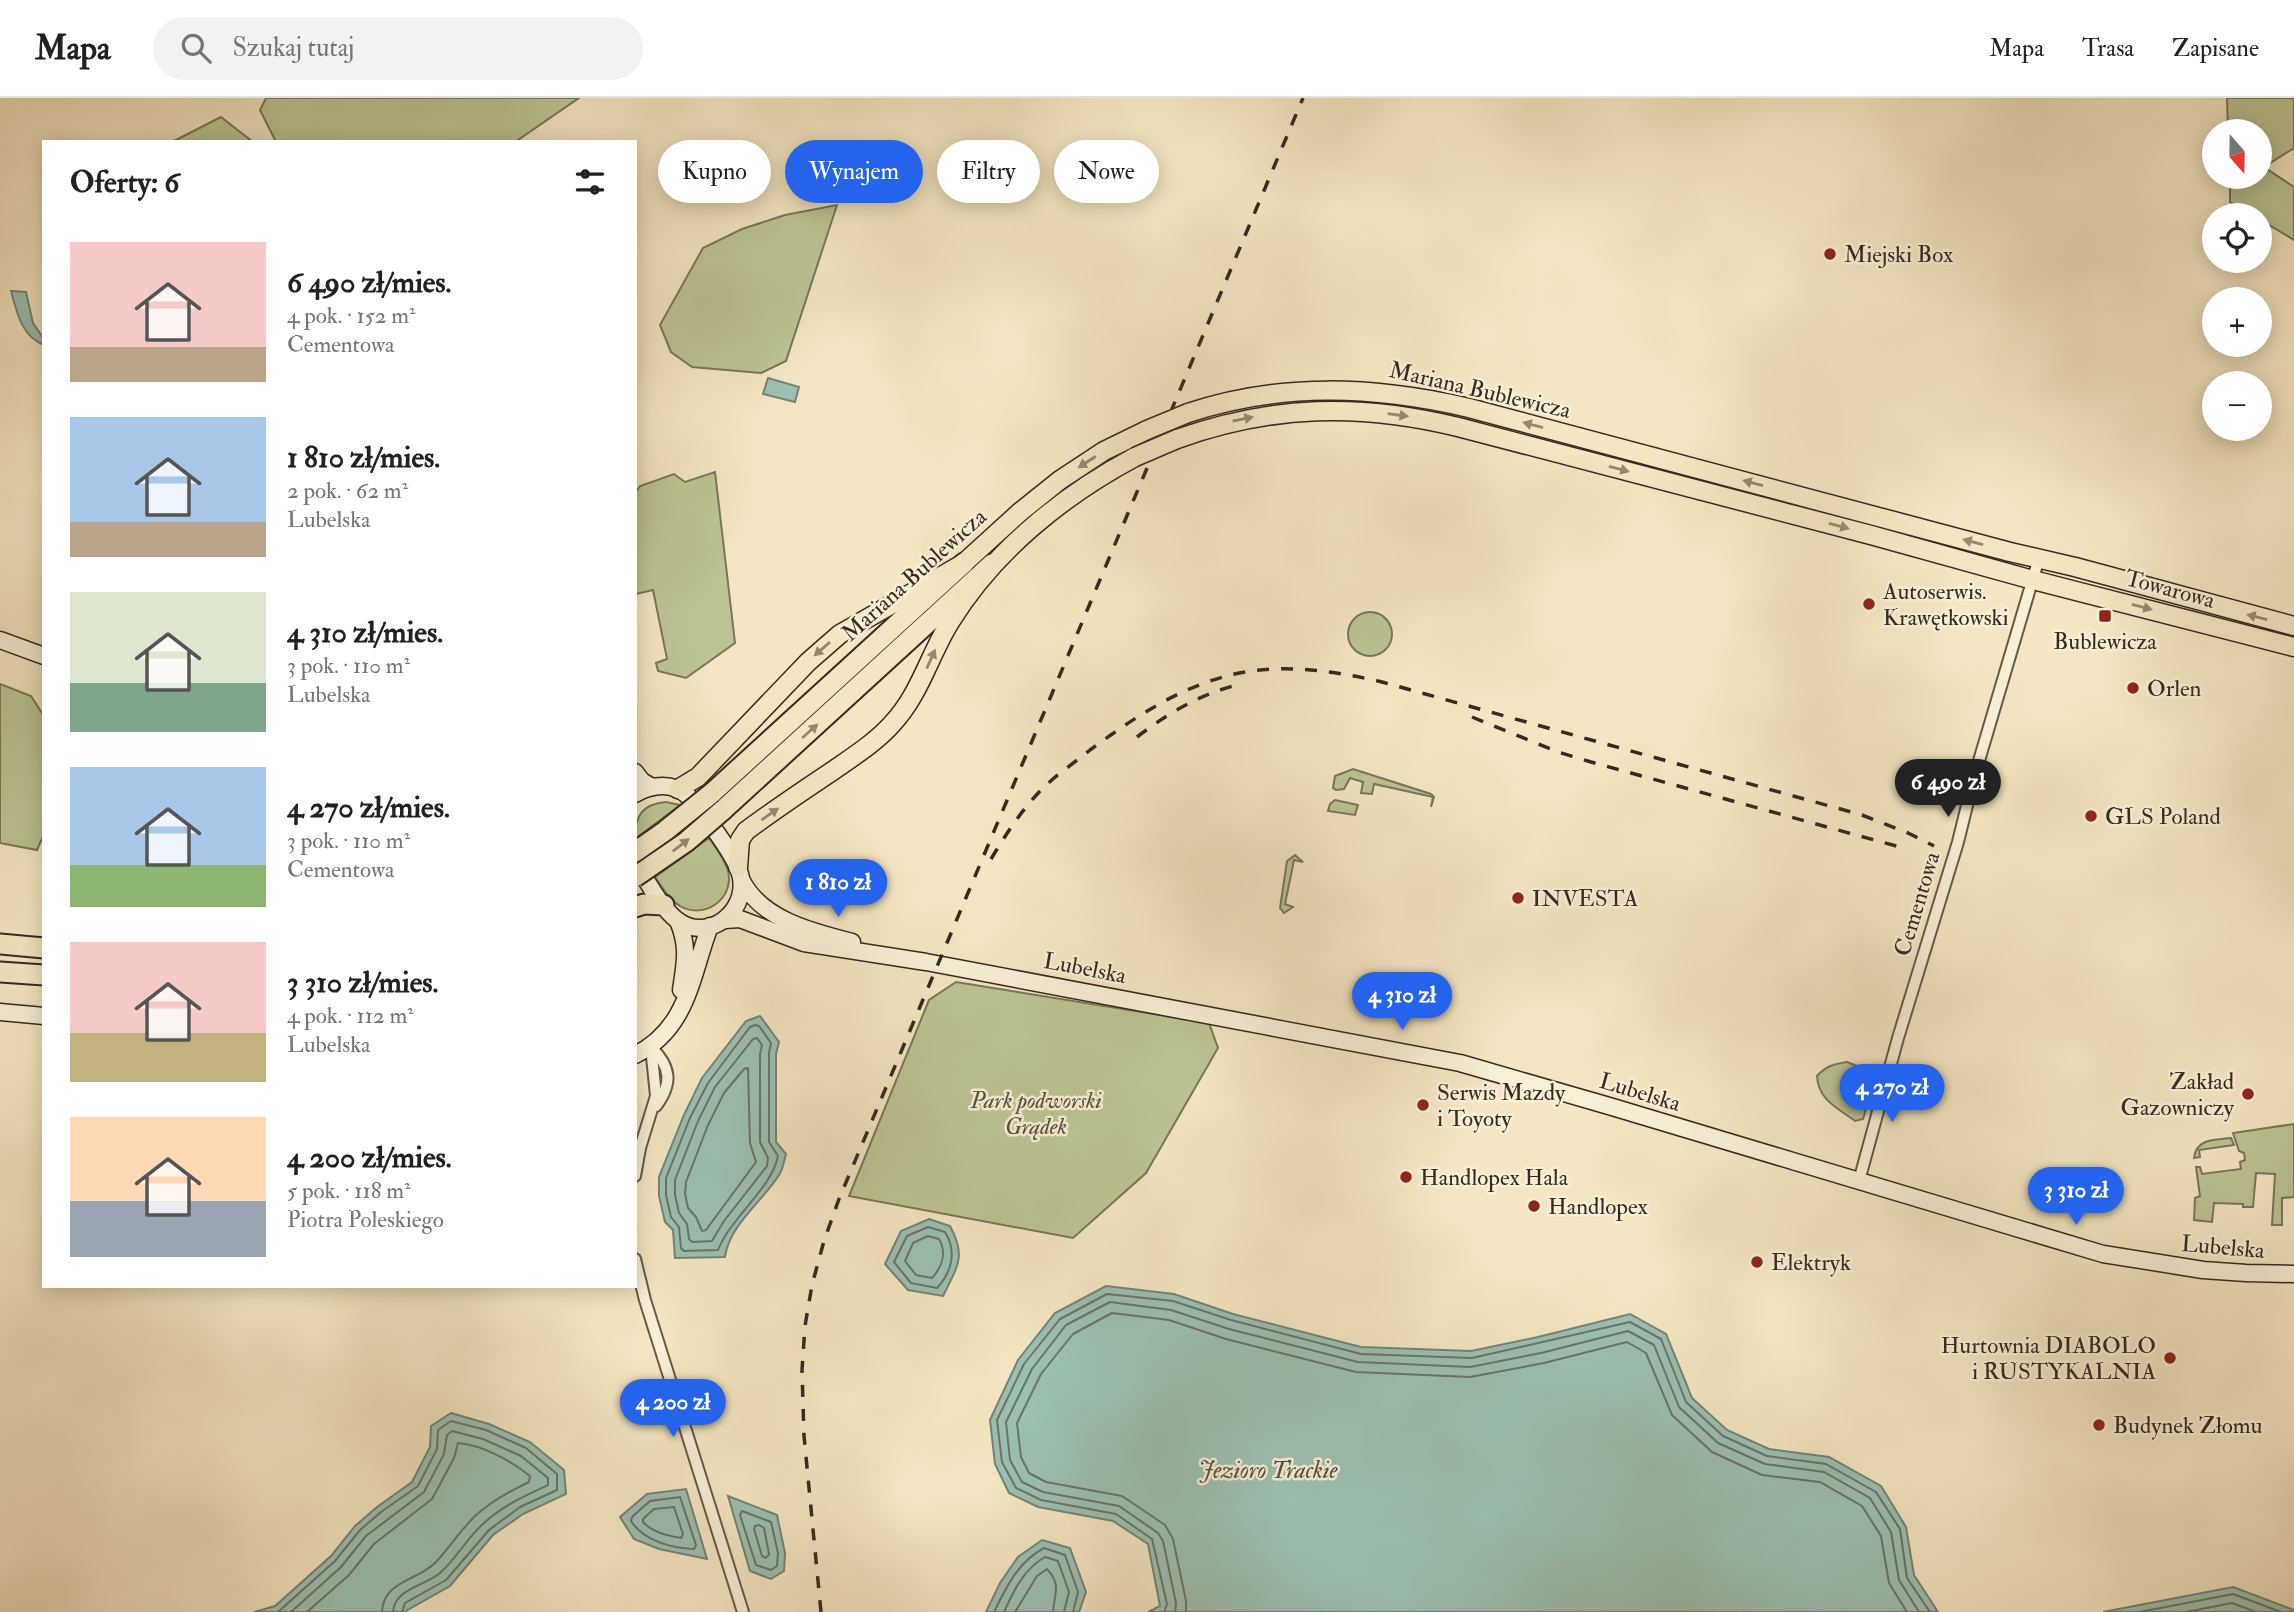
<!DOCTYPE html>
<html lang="pl">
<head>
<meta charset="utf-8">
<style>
	body { margin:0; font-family:"IM FELL Double Pica",serif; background:#f2f2f2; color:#202124; height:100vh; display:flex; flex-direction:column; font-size:26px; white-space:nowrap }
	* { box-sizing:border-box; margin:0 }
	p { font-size:23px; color:#757577 }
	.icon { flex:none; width:38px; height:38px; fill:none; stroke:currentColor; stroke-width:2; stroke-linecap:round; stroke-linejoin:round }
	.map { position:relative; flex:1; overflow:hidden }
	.sheet { position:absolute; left:42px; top:42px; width:595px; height:1148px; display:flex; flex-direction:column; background:#fff; border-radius:0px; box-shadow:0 4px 18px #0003 }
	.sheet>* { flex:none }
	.hud { position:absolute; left:658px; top:42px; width:665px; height:63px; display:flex; gap:14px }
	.needle { width:46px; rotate:160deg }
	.tools { position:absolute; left:2202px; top:21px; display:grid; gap:14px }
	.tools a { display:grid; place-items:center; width:70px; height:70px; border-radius:50%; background:#fff; box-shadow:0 4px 18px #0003; font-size:35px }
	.price { position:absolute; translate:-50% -60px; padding:0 16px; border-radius:24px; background:#2563eb; color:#fff; font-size:23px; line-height:46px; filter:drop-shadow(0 2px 4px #0008) }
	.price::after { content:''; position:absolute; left:50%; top:42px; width:21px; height:16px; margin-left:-10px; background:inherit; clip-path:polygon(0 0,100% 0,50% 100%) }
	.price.selected { background:#222; color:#fff }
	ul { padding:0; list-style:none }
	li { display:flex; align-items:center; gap:21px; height:175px; padding:0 28px }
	li span { display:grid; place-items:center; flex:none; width:196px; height:140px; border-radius:0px; color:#555 }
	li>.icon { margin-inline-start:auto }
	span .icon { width:84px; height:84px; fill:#fffc; stroke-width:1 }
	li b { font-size:30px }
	h2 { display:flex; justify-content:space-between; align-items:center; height:84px; padding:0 28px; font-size:30px }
	.pill { padding:0 24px; border-radius:32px; background:#fff; box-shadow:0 4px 18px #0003; font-size:24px; line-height:63px }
	.pill.selected { background:#2563eb; color:#fff }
	header { display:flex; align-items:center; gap:42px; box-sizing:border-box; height:98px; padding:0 35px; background:#fff; border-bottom:2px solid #e0e0e0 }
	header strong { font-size:33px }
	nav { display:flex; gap:38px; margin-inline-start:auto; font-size:24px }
	.search { width:490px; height:63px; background:#f2f2f2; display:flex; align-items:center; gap:18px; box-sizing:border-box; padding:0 24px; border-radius:38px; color:#757577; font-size:26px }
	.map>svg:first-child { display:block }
	.green { fill:#bcc493; stroke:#79765a; stroke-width:2 }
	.water { fill:#9cc0b2; stroke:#738478; stroke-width:2 }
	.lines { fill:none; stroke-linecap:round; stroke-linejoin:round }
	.shore { stroke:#69746a; stroke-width:2 }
	.street-casing { stroke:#665849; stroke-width:14 }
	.secondary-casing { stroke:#362921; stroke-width:19 }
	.primary-casing { stroke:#362921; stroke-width:21 }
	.highway-casing { stroke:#362921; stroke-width:23 }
	.street { stroke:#f8efd7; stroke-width:10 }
	.secondary { stroke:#f8efd7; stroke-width:16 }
	.primary { stroke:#f4e6c2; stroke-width:18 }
	.highway { stroke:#f4e6c2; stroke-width:19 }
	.rail { stroke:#362921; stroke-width:3.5; stroke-dasharray:12 12; stroke-linecap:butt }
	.primary-bridge-casing { stroke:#362921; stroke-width:21; stroke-linecap:butt }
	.highway-bridge-casing { stroke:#362921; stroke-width:23; stroke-linecap:butt }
	.primary-bridge { stroke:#f4e6c2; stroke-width:18 }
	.highway-bridge { stroke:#f4e6c2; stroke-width:19 }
	.oneway { fill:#958872 }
	.poi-dot { fill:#8f2418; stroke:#f8efd7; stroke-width:2.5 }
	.labels { text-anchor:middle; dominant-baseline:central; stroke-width:5; stroke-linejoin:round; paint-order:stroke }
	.poi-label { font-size:23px; fill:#362921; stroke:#f8efd7; text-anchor:start }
	.street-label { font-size:23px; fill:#362921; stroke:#f8efd7 }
	.park-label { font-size:23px; font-style:italic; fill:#58503e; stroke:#f8efd7 }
	.water-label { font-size:24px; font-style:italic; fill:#504f45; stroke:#f8efd7 }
</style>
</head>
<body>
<header>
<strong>Mapa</strong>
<div class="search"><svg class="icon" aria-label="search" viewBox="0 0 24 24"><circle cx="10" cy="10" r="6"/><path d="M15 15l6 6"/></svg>Szukaj tutaj</div>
<nav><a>Mapa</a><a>Trasa</a><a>Zapisane</a></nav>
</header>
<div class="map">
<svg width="2294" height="1514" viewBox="0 0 2294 1514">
	<rect width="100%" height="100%" fill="#f4e6c2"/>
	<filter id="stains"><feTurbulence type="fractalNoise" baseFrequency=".00286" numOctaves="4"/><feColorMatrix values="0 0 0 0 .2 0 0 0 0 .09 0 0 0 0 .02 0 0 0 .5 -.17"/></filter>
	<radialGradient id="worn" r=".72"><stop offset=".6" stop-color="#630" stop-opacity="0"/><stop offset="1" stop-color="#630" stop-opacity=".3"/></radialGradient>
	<g class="green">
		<polygon points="266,0 579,0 515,44 276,44 260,12"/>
		<polygon points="2227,0 2294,0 2294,50 2264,69 2294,89 2294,142 2259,121 2259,117 2252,117 2230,104 2230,79 2259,79 2259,33 2228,33"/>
		<polygon points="221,19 253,44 172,44"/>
		<polygon points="837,107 786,263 761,275 692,269 671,254 660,227 703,150 742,131 785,117"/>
		<polygon points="715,374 735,545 686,580 658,573 656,565 667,561 653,492 636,496 635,395 640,388 674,376 685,384"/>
		<circle cx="1370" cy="536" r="22"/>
		<polygon points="0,586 31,598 44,618 44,736 37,752 0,745"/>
		<polygon points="1353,671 1431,696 1434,699 1431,709 1433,699 1374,686 1372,696 1361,695 1363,684 1350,680 1344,691 1336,692 1333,690 1335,678"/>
		<polygon points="1335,702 1358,707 1355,717 1328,713 1330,706"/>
		<path d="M666,704L680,707L635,741C635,719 641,706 666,704Z"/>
		<path d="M709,740C716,750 725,761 728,773C735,801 704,822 680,808C669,802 662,789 655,779Z"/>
		<polygon points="1295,757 1303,764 1294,762 1285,806 1293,809 1284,815 1280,810 1287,763"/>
		<polygon points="956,884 1209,925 1218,950 1146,1075 1073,1140 849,1098 929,902"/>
		<path d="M1847,964L1867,972L1874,984L1863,1021L1855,1023C1838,1010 1818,1002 1817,978C1826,968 1834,966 1847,964Z"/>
		<polygon points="2294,1026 2294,1099 2282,1100 2282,1127 2272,1127 2275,1076 2256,1075 2253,1109 2243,1109 2243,1106 2214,1105 2212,1124 2194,1122 2195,1100 2200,1098 2196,1069 2200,1069 2202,1076 2241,1071 2240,1064 2245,1062 2244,1055 2239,1053 2233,1035"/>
		<path d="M2231,1040L2234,1047L2199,1052L2200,1059L2194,1060C2196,1040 2216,1042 2231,1040Z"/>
	</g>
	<g class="water">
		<path d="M11,193L26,194L33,225L44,241V247C21,238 17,214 11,193Z"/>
		<polygon points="768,280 799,289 795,304 763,296"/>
		<path d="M760,918L779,944L776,956V1044L786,1056C784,1063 783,1071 779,1077C763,1103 729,1127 725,1159L675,1160L673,1132L665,1124L659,1098V1079L684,1017L702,980L746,923Z"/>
		<path d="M929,1121L950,1128C967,1159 957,1169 943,1198L908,1192L885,1166L901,1133Z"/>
		<polygon points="1106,1188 1174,1196 1233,1216 1361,1249 1471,1253 1538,1239 1630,1216 1666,1236 1692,1300 1727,1332 1769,1351 1829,1359 1881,1388 1906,1429 1914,1477 1938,1514 1148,1514 1160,1508 1148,1446 1113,1423 1038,1409 1009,1395 995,1366 990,1322 1018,1262 1055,1215"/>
		<polygon points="451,1315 489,1326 530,1344 564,1372 566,1396 523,1416 493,1437 450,1488 404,1514 254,1514 275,1508 331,1458 355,1428 377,1409 412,1384 430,1349 431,1328"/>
		<polygon points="686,1391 707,1461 659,1451 634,1441 620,1419 647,1396"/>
		<polygon points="728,1398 777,1417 785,1455 784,1473 771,1481 750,1473"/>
		<polygon points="1042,1442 1070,1450 1086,1494 1079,1514 986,1514 1000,1485 1018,1459"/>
		<polygon points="2233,1489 2294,1512 2294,1514 2103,1514"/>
	</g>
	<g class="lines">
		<g class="shore">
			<path d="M755,927L759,928L771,945L769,955V1044L778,1058C772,1090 731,1119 718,1152L684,1153L681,1150L679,1129L671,1119L666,1097V1080L690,1020L708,985L750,929Z"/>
			<polygon points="757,940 762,947 760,956 760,1044 768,1060 767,1068 724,1123 712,1143 692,1144 689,1141 687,1126 679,1115 675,1097 675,1082 698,1023 715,989 753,941"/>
			<polygon points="748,970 750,1045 756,1064 706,1132 702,1133 696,1119 688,1110 685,1096 686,1084 708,1027 724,995 744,971"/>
			<path d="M928,1129L945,1134C957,1153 952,1174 937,1190L911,1185L894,1164L907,1138Z"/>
			<path d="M928,1138L939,1141C947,1155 942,1169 932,1180L916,1177L905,1163L913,1145Z"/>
			<path d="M680,1399L696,1447L694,1451C671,1450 644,1443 631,1423L632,1419L650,1403Z"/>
			<path d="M674,1409L683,1436L681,1440C668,1438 652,1434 643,1424V1421L654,1411Z"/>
			<polygon points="742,1413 771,1424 778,1455 777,1468 771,1472 756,1467 740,1417"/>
			<polygon points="759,1427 764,1430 769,1456 766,1460 762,1458 754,1431 755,1428"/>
			<polyline points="278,1514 335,1463 360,1432 381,1414 418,1388 437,1351 438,1332 451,1323 486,1332 526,1350 557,1376 557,1392 520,1409 489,1432 446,1482 405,1505 402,1514"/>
			<path d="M291,1514L341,1469L366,1438L424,1394L444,1356L447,1337L452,1333L483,1341L521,1358L548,1380V1387C524,1398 502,1408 483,1426C467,1440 456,1461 440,1475C425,1488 394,1491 393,1514"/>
			<path d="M307,1514L349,1477L374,1446L432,1401L454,1360L458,1345C483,1347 511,1363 530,1378L529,1384C510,1393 490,1404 474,1419C460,1433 449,1450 435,1465C417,1483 383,1483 382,1514"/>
			<path d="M994,1514C1007,1488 1018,1464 1044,1450L1065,1457L1078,1494L1073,1514"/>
			<path d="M1004,1514C1014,1492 1024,1471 1045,1459L1058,1463L1069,1494L1064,1514"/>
			<path d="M1015,1514L1037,1478L1047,1471C1062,1487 1054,1496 1053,1514"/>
			<polyline points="1164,1514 1167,1506 1152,1441 1116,1416 1041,1402 1016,1390 1002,1364 997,1322 1024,1266 1060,1221 1107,1196 1173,1203 1231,1222 1361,1256 1472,1260 1630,1224 1661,1241 1686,1304 1723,1338 1767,1358 1826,1366 1876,1394 1900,1431 1907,1480 1930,1514"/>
			<polyline points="1175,1514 1176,1505 1163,1443 1158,1435 1119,1408 1043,1394 1022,1384 1010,1362 1006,1324 1032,1271 1066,1227 1110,1204 1171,1212 1229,1231 1358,1264 1470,1269 1541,1255 1628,1233 1654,1247 1679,1309 1718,1345 1765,1366 1824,1374 1870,1400 1891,1434 1899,1482 1919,1514"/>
			<polyline points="1186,1514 1186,1503 1173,1441 1165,1427 1122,1398 1046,1384 1029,1375 1021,1359 1017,1325 1041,1276 1073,1236 1112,1215 1169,1222 1226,1241 1356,1274 1470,1279 1544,1265 1627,1244 1646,1255 1672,1317 1712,1354 1762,1377 1820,1384 1862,1408 1881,1438 1889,1485 1907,1514"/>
			<polyline points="2140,1514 2233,1496 2281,1514"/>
			<polyline points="2186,1514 2232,1505 2256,1514"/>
		</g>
		<g class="street-casing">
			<g id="street">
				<path d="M651,949C671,969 673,985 656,1008"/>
				<polyline points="635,1078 640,1050 656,998 651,949"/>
				<polyline points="1859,1083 1898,940 1958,744 1973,683 2039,460"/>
				<polyline points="635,1161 645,1202 743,1514"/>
			</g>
		</g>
		<g class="secondary-casing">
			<g id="secondary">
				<polyline points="0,542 44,558"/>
				<polyline points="635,674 642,683 652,689"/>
				<path d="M635,696C652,686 673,684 688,698C702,714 738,760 741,780C747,815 707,845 677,822C660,809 648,783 635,765"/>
				<path d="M742,783C762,822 813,834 852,844"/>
				<polyline points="725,822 740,821 804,845 926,864 1460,965 1609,1008 2103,1156 2203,1172 2246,1175 2294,1176"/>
				<path d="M678,823C689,849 685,865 681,892"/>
				<polyline points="0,914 44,918"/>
				<path d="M635,957C688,931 691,878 710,828"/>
			</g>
		</g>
		<g class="primary-casing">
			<g id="primary">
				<path d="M1188,315C1281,284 1374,288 1469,310L2010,454L2075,469L2294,528"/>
				<path d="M1177,341C1272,307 1360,305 1458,329L1871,437L2033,482L2294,549"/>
				<polyline points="678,691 698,679 808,564 840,536 964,465 1020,414 1060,382 1104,353 1147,332"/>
				<path d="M738,769L740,742L746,733C774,712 804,692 834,672C854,658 876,644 892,626C920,596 929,558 950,524C994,453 1062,398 1135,359"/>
			</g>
		</g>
		<g class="highway-casing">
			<g id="highway">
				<polyline points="712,695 964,465"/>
				<polyline points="723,712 992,466"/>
				<polyline points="635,809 644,806 664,807"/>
				<polyline points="0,846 44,850"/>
				<polyline points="0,874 44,877"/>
			</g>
		</g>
		<use href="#street" class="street"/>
		<use href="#secondary" class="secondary"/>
		<use href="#primary" class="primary"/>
		<use href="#highway" class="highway"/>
		<g class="rail">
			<polyline points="1472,619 1558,654 1591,664 1907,751"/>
			<path d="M1137,639C1167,616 1197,598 1233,588"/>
			<path d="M991,761C1006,736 1021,713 1041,692C1056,677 1074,665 1090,652C1139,616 1190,582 1251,573C1295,567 1339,574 1382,584L1862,717L1908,735L1934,748"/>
			<polyline points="821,1514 804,1338 802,1272 805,1228 812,1187 824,1143 839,1101 1303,0"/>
		</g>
		<g class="primary-bridge-casing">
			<g id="primary-bridge">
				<polyline points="1147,332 1188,315"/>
				<polyline points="1135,359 1177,341"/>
			</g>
		</g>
		<g class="highway-bridge-casing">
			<g id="highway-bridge">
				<polyline points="635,754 665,733 712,695"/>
				<polyline points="635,779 686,744 723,712"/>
			</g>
		</g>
		<use href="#primary-bridge" class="primary-bridge"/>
		<use href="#highway-bridge" class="highway-bridge"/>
	</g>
	<defs><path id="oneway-solid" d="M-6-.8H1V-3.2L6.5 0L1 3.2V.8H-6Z" transform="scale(1.75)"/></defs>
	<g class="oneway">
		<use href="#oneway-solid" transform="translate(1398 317) rotate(8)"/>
		<use href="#oneway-solid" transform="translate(1243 321) rotate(-12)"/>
		<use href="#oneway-solid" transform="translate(1533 327) rotate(-165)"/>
		<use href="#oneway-solid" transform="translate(1087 364) rotate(147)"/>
		<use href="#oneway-solid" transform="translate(1619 371) rotate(15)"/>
		<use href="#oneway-solid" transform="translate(1753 385) rotate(-165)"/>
		<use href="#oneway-solid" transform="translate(1839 428) rotate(15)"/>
		<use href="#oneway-solid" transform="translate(1973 444) rotate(-165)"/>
		<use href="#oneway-solid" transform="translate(2142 509) rotate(15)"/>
		<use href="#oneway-solid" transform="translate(2257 519) rotate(-166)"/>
		<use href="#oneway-solid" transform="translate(822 551) rotate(139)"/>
		<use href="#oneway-solid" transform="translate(931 561) rotate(-66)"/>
		<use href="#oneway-solid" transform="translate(810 633) rotate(-42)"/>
		<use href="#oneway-solid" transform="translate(770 716) rotate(-35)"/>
		<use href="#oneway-solid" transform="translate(681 747) rotate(-38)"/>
	</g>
	<g class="poi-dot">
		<circle cx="1830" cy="156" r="7"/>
		<circle cx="1869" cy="506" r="7"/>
		<rect x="2098" y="511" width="14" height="14" rx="3.5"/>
		<circle cx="2133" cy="590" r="7"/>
		<circle cx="2091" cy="718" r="7"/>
		<circle cx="1518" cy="800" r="7"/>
		<circle cx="2248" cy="996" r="7"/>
		<circle cx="1423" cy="1007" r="7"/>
		<circle cx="1406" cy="1079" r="7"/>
		<circle cx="1534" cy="1108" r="7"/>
		<circle cx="1757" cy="1164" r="7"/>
		<circle cx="2170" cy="1260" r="7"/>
		<circle cx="2099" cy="1327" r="7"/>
	</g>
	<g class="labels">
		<g class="poi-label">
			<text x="1844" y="156">Miejski Box</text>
			<text x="1883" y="493">Autoserwis.<tspan x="1883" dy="26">Krawętkowski</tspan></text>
			<text x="2105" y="543" text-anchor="middle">Bublewicza</text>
			<text x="2147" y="590">Orlen</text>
			<text x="2105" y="718">GLS Poland</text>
			<text x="1532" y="800">INVESTA</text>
			<text x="2234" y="983" text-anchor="end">Zakład<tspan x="2234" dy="26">Gazowniczy</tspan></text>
			<text x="1437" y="994">Serwis Mazdy<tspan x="1437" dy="26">i Toyoty</tspan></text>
			<text x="1420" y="1079">Handlopex Hala</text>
			<text x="1548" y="1108">Handlopex</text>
			<text x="1771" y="1164">Elektryk</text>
			<text x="2156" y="1247" text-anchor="end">Hurtownia DIABOLO<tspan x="2156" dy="26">i RUSTYKALNIA</tspan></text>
			<text x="2113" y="1327">Budynek Złomu</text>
		</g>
		<g class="street-label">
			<text transform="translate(1480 292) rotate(13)">Mariana Bublewicza</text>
			<text transform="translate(914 477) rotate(-42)">Mariana Bublewicza</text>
			<text transform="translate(2170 491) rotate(15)">Towarowa</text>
			<text transform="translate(1917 806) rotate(-73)">Cementowa</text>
			<text transform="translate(1085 870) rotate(11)">Lubelska</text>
			<text transform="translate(1640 994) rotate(17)">Lubelska</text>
			<text transform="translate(2223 1149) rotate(5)">Lubelska</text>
		</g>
		<g class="park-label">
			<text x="1036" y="1002">Park podworski<tspan x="1036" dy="26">Grądek</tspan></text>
		</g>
		<g class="water-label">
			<text x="1268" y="1372">Jezioro Trackie</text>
		</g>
	</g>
	<rect width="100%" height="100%" filter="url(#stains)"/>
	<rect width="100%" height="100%" fill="url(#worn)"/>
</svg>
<div class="tools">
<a><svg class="needle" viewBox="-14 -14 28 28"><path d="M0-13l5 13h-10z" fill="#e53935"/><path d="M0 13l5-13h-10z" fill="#757577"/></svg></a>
<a><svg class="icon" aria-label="locate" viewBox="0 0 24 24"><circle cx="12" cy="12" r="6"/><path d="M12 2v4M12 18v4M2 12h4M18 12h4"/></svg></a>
<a>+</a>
<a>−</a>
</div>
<b class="price selected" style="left:1948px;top:721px">6 490 zł</b>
<b class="price" style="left:838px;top:821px">1 810 zł</b>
<b class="price" style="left:1402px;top:934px">4 310 zł</b>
<b class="price" style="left:1892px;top:1026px">4 270 zł</b>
<b class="price" style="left:2076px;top:1129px">3 310 zł</b>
<b class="price" style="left:673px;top:1341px">4 200 zł</b>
<div class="hud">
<a class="pill">Kupno</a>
<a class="pill selected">Wynajem</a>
<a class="pill">Filtry</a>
<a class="pill">Nowe</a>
</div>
<section class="sheet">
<h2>Oferty: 6<svg class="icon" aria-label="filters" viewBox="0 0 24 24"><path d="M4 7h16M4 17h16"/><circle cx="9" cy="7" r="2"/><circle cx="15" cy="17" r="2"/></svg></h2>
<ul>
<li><span style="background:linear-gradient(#f6c9c9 75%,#b9a48a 0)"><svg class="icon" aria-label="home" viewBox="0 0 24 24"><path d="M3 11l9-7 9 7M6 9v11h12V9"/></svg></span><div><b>6 490 zł/mies.</b><p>4 pok. · 152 m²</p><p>Cementowa</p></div></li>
<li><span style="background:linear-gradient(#a9c7e8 75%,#b9a48a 0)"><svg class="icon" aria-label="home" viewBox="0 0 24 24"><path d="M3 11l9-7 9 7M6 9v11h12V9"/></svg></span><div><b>1 810 zł/mies.</b><p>2 pok. · 62 m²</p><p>Lubelska</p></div></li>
<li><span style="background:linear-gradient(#dfe7d0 65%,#7fa58c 0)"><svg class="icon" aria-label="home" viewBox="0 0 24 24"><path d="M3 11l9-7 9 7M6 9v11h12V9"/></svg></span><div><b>4 310 zł/mies.</b><p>3 pok. · 110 m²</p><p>Lubelska</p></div></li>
<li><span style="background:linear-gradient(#a9c7e8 70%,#8fb573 0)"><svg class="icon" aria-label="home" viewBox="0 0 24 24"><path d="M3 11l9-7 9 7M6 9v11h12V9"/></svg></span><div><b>4 270 zł/mies.</b><p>3 pok. · 110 m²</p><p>Cementowa</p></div></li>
<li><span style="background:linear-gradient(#f6c9c9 65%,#c2b280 0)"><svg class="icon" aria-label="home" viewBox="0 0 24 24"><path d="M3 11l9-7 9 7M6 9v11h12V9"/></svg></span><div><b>3 310 zł/mies.</b><p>4 pok. · 112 m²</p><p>Lubelska</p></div></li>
<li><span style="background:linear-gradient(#ffd9b3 60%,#9aa5b1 0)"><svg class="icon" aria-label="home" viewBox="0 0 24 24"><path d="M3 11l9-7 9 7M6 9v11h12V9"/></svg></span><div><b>4 200 zł/mies.</b><p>5 pok. · 118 m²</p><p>Piotra Poleskiego</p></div></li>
</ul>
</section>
</div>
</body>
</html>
